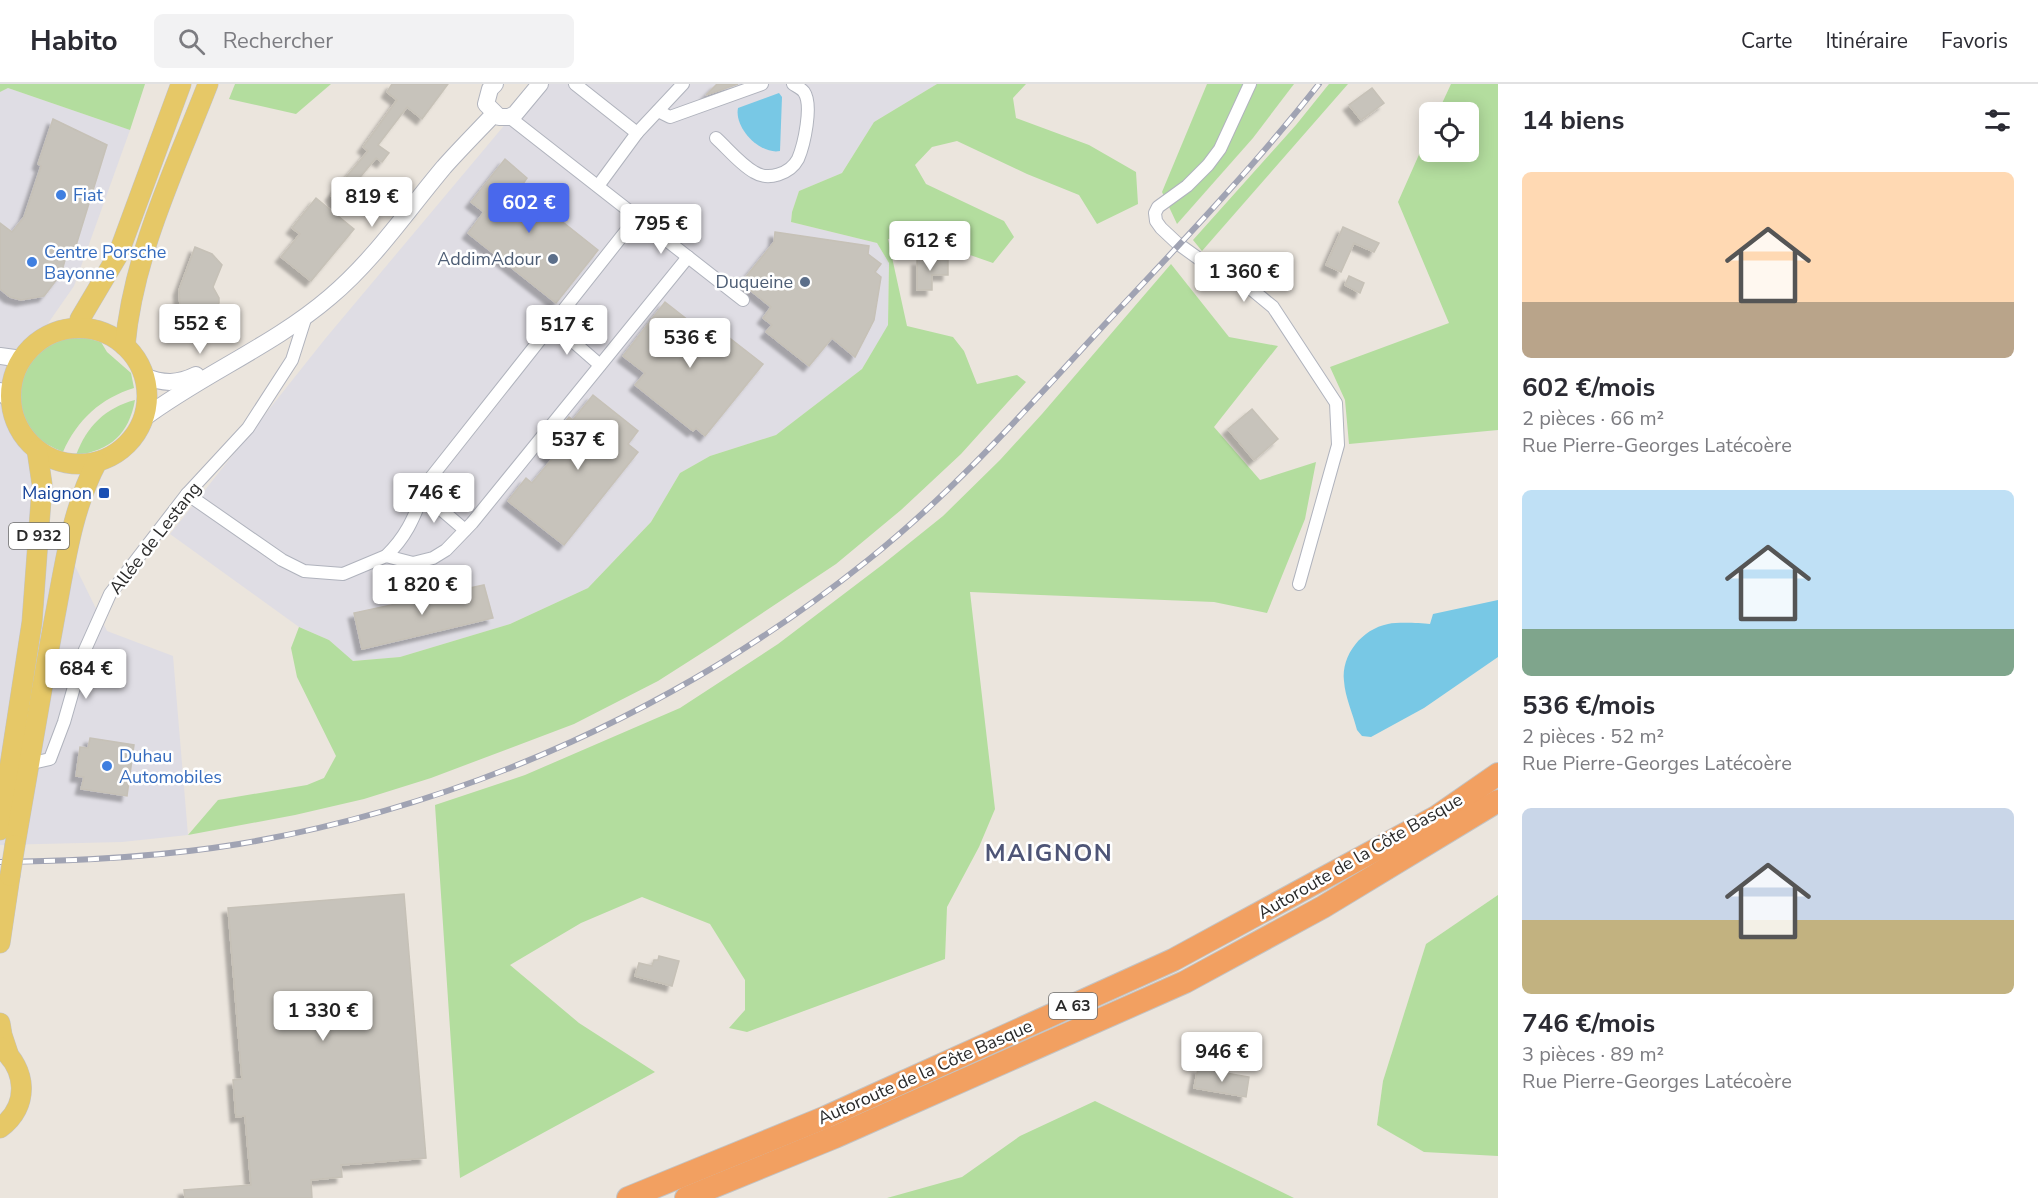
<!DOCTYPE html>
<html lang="fr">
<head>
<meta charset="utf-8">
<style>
	body { margin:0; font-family:"Nunito Sans",sans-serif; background:#f2f2f3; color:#2b2b33; height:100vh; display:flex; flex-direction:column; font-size:22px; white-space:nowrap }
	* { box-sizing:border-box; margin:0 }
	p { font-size:20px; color:#7c7c81 }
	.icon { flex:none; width:33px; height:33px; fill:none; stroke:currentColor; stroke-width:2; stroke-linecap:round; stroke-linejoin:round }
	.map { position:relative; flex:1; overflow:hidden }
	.details { display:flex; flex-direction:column; background:#fff; width:540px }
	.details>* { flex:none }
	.controls { position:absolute; left:1419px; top:18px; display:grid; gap:12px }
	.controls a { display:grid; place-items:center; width:60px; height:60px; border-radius:9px; background:#fff; box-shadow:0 3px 15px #0003; font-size:30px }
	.price { position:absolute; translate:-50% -51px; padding:0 14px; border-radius:6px; background:#fff; color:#222; font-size:20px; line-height:39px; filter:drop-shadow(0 2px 3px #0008) }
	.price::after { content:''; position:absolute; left:50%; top:36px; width:18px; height:14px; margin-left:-9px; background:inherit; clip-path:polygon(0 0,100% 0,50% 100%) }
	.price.current { background:#4968ec; color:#fff }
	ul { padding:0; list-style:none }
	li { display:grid; align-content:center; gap:12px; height:318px; padding:0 24px }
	li span { display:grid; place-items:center; height:186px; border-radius:9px; color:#555 }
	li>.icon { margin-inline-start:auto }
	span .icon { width:108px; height:108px; fill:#fffc; stroke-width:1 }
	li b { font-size:26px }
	h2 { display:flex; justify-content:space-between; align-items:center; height:72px; padding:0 24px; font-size:26px }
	header { display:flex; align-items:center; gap:36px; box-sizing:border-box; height:84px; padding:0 30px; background:#fff; border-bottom:2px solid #e1e1e2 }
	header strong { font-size:28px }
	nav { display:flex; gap:33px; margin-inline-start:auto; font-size:21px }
	.search { width:420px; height:54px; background:#f2f2f3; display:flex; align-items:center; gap:15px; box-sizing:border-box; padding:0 21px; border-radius:9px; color:#7c7c81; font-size:22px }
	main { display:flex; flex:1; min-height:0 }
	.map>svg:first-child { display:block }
	.industrial { fill:#dfdde4 }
	.green { fill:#b3dd9e }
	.water { fill:#78c8e5 }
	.building { fill:#c7c3bb; stroke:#c6c1b7; stroke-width:1.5; filter:url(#shadow) }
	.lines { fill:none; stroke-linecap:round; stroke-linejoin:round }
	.street-casing { stroke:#b0b3bd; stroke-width:14 }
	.secondary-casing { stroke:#b0b3bd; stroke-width:18 }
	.primary-casing { stroke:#c3c3c3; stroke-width:21 }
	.highway-casing { stroke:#c3c3c3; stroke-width:24 }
	.street { stroke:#fff; stroke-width:12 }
	.secondary { stroke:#fff; stroke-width:16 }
	.primary { stroke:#e6c867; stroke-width:20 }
	.highway { stroke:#f2a061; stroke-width:22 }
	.rail-casing { stroke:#a0a3b3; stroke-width:6 }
	.rail { stroke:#fff; stroke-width:4; stroke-dasharray:11; stroke-linecap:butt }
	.primary-bridge-casing { stroke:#c3c3c3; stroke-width:21; stroke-linecap:butt }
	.primary-bridge { stroke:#e6c867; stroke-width:20 }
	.shop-dot { fill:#3f7fe0; stroke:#fff; stroke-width:2 }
	.service-dot { fill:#5c6f8a; stroke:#fff; stroke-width:2 }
	.transit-dot { fill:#1a4fb4; stroke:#fff; stroke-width:2 }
	.labels { text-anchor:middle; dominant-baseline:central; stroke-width:5; stroke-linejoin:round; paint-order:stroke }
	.shield { fill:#fff; stroke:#6a6a6a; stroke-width:1.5 }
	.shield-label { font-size:16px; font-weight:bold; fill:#2a2a2a }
	.shop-label { font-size:18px; fill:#366cbe; stroke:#fff; text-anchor:start }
	.service-label { font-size:18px; fill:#4e5e75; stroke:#fff; text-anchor:end }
	.transit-label { font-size:18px; fill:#164399; stroke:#fff; text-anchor:end }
	.street-label { font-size:18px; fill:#2a2a2a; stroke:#fff }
	.district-label { font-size:24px; font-weight:bold; letter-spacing:1.5px; fill:#4e5577; stroke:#fff }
</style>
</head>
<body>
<header>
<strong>Habito</strong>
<div class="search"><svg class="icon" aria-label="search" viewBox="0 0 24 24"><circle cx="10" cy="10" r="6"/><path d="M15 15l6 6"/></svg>Rechercher</div>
<nav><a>Carte</a><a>Itinéraire</a><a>Favoris</a></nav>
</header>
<main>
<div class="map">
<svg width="1498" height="1114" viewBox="0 0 1498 1114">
	<defs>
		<filter id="shadow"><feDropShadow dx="-5.5" dy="5.5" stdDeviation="1.5" flood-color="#0004"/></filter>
	</defs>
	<rect width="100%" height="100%" fill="#ebe5dd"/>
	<g class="industrial">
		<polygon points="539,0 937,0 874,38 842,89 799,107 792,128 791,138 877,159 889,179 888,242 862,285 776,351 710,372 680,389 651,438 588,504 510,540 400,573 352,577 329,556 299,543 170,450 325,255"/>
		<polygon points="8,4 130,46 74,202 12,291 40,424 76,484 107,547 173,572 188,751 122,758 0,761 0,8"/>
	</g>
	<g class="green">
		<polygon points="0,0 145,0 130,46 8,4 0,8"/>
		<polygon points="235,0 331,0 296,30 229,15"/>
		<polygon points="937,0 1026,0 1013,14 1016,34 1089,61 1136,88 1138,120 1097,140 1079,111 1027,90 957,57 932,63 915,81 926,100 1004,137 1014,153 993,179 930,157 888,155 907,242 953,253 964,267 977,300 1017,291 1026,298 961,370 901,426 836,480 716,560 658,597 574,640 431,694 364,715 295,731 188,751 218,716 307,701 324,694 336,672 297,593 291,564 299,543 329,556 353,577 400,573 510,540 588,504 651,438 680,389 710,372 776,351 862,285 888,241 889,179 877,159 791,138 792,128 799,107 842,89 874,38"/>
		<polygon points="1207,0 1294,0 1253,54 1177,140 1162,108"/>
		<polygon points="1329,0 1348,0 1202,167 1193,156 1296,41"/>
		<polygon points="1451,0 1498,0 1498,346 1349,360 1345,316 1330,283 1449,239 1398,118 1429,48 1430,68 1468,68 1468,28 1438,28"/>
		<polygon points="1171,180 1229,253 1278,262 1214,343 1260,396 1316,378 1305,435 1267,529 1214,518 970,508 995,725 979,763 947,823 945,875 747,948 729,944 745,926 745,896 710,840 642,813 581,839 510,881 579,939 655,988 460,1094 435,721 525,691 680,624 778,560 882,481 943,432 1000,376 1042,330"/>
		<path d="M83,253L101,258L107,268L131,289L134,304C101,314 77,336 63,368C52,363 40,358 32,348C6,314 23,264 64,254C70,253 77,253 83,253Z"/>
		<path d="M135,316C129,350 110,367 76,371C87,342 105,324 135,316Z"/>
		<polygon points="1498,811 1498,1072 1424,1068 1377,1041 1383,997 1426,860"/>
		<polygon points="1095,1017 1294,1114 887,1114 962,1093 1020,1052"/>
	</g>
	<g class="water">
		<path d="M779,9L782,13L780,67C760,71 734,44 738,24Z"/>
		<path d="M1498,516V573L1424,624L1371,653L1362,652L1357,646C1353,630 1345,613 1344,597C1341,571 1362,545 1388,540C1398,538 1419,539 1430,540L1433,530Z"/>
	</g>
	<g class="building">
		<polygon points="392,0 448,0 422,35 407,23 378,61 389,69 382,78 376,74 336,122 331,111 368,67 363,63 397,16 387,8"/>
		<polygon points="717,0 738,0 706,11"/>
		<polygon points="1372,4 1384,19 1361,36 1349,21"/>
		<polygon points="53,35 107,61 74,168 68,166 61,190 44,212 21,216 10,213 0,205 0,139 12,148 24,133 41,82 38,80"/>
		<polygon points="505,75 527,94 520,104 598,166 556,219 468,149 484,128 471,118"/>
		<polygon points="316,114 354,145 311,197 281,173 300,150 292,144"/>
		<polygon points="1343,143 1379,159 1374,168 1354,159 1341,188 1326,181"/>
		<polygon points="775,148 869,162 868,170 881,180 875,188 881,193 874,236 855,273 832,254 809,282 766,248 772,241 763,234 771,223 741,199 774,158"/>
		<polygon points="195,163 212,170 222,181 213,203 219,214 219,219 213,226 219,245 206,245 197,243 186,234 180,222 179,206"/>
		<polygon points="917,176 948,176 948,191 932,191 932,206 917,206"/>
		<polygon points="1349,192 1364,199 1360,209 1345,201"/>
		<polygon points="665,218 711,254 718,245 763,280 705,352 696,344 693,347 635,301 645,289 623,272"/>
		<polygon points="593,311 638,347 628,360 638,368 564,461 508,417 526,394 532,399 552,375 546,370 566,345 562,341 569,333 573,336"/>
		<polygon points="1252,325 1278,355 1254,376 1228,345"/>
		<polygon points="484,501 493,534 362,565 354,529"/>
		<polygon points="90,654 134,661 127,712 81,705 84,693 76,692 80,663 88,664"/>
		<polygon points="404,810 426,1074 341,1081 342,1093 311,1096 312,1114 185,1114 184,1106 251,1101 245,1032 236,1033 233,996 242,995 228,824"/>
		<polygon points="659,872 679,877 672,902 635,892 639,879 652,882 654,876 658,876"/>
		<polygon points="1198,984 1249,993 1246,1013 1194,1004"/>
	</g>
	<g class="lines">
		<g class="street-casing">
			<g id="street">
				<polyline points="575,0 637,49"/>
				<polyline points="1250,0 1220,65 1208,81 1187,102 1158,123 1155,129 1156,137 1161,144 1177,159 1220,190 1250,204 1273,223 1336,319 1338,361 1299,500"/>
				<polyline points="658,27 670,33 762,0"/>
				<polyline points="509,33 743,216"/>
				<path d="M716,54C728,65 740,80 754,88C768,97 790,90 798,75C804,61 813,21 804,8C802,5 796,2 793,0"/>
				<polyline points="598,102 637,49 683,0"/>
				<polyline points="553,240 600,281"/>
				<polyline points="187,410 282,476 304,487 343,490 386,472 413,479 433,474 446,466 472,439 688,173"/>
				<polyline points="423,410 465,446"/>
				<path d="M386,472C411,448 416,426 429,396L637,133"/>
				<polyline points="28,680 50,675 64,638 84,568 110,510 187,410 248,344 292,276 306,232"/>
			</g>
		</g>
		<g class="secondary-casing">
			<g id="secondary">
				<polyline points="495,0 490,5 486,20 499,33 509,33 515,30 540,0"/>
				<polyline points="0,272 22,275"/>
				<path d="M144,292C163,300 178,300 196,291"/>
				<polyline points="0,307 11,317"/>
				<path d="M144,334C203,290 274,261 330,213C374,176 407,127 444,83C460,65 477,48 494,30"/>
			</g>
		</g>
		<g class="primary-casing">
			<g id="primary">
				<polyline points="79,244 80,235 118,171 181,0"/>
				<circle cx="79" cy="312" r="68"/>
				<path d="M125,262C133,171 175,85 208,0"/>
				<polyline points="0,746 32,538 41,416 42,400 37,366"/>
				<path d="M15,761C28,684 41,608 55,532C65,480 72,425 97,378"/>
				<polyline points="0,859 10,792"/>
				<polyline points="0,939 2,951 8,969"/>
				<path d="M0,963C27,985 30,1022 0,1044"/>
			</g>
		</g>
		<g class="highway-casing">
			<g id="highway">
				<polyline points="628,1114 826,1033 1173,876 1436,733 1498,690"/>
				<polyline points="686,1114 835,1053 1185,898 1323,823 1498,717"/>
			</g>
		</g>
		<use href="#street" class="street"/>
		<use href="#secondary" class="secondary"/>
		<use href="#primary" class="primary"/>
		<use href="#highway" class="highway"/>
		<g class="rail-casing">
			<path id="rail" d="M0,778C80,777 160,773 239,760C468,721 687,621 868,476C956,406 1030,321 1106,239C1179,161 1253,84 1319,0"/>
		</g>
		<use href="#rail" class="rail"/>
		<g class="primary-bridge-casing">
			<polyline id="primary-bridge" points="10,792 15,761"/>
		</g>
		<use href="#primary-bridge" class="primary-bridge"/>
	</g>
	<g class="shop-dot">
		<circle cx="61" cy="111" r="6"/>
		<circle cx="32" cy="178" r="6"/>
		<circle cx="107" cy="682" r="6"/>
	</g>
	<g class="service-dot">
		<circle cx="553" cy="175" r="6"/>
		<circle cx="805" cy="198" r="6"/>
	</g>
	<rect class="transit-dot" x="98" y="403" width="12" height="12" rx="3"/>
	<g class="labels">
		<g class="shield">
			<rect x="9" y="439" width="60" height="26" rx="4.5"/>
			<rect x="1049" y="909" width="48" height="26" rx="4.5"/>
		</g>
		<g class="shield-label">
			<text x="39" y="452">D 932</text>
			<text x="1073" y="922">A 63</text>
		</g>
		<g class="shop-label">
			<text x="73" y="111">Fiat</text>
			<text x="44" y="168">Centre Porsche<tspan x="44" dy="21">Bayonne</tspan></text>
			<text x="119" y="672">Duhau<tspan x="119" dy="21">Automobiles</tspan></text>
		</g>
		<g class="service-label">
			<text x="541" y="175">AddimAdour</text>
			<text x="793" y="198">Duqueine</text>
		</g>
		<g class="transit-label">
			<text x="92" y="409">Maignon</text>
		</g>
		<g class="street-label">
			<text transform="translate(155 454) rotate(-52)">Allée de Lestang</text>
			<text transform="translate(1360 772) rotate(-30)">Autoroute de la Côte Basque</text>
			<text transform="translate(925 988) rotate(-24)">Autoroute de la Côte Basque</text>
		</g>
		<g class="district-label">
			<text x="1049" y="769">MAIGNON</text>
		</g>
	</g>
</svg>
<div class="controls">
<a><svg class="icon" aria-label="locate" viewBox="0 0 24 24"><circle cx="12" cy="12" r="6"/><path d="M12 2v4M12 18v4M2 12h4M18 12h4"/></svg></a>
</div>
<b class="price" style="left:372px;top:144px">819 €</b>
<b class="price current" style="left:529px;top:150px">602 €</b>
<b class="price" style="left:661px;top:171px">795 €</b>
<b class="price" style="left:930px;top:188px">612 €</b>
<b class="price" style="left:1244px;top:219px">1 360 €</b>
<b class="price" style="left:200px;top:271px">552 €</b>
<b class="price" style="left:567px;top:272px">517 €</b>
<b class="price" style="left:690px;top:285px">536 €</b>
<b class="price" style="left:578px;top:387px">537 €</b>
<b class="price" style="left:434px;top:440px">746 €</b>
<b class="price" style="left:422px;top:532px">1 820 €</b>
<b class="price" style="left:86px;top:616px">684 €</b>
<b class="price" style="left:323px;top:958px">1 330 €</b>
<b class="price" style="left:1222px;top:999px">946 €</b>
</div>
<section class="details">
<h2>14 biens<svg class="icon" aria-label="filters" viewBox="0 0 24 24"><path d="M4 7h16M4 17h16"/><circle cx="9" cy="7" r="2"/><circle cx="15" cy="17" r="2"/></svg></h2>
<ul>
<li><span style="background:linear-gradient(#ffd9b3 70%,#b9a48a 0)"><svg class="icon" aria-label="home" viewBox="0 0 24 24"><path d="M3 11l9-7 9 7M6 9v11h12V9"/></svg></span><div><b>602 €/mois</b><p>2 pièces · 66 m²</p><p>Rue Pierre-Georges Latécoère</p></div></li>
<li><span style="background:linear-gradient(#bfe0f5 75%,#7fa58c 0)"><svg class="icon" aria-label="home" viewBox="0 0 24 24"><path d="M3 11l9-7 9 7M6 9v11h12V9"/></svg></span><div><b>536 €/mois</b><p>2 pièces · 52 m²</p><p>Rue Pierre-Georges Latécoère</p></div></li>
<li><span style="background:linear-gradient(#c9d6e8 60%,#c2b280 0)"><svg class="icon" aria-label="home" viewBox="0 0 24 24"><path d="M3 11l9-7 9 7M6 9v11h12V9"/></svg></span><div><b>746 €/mois</b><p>3 pièces · 89 m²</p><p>Rue Pierre-Georges Latécoère</p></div></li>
</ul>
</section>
</main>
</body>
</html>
